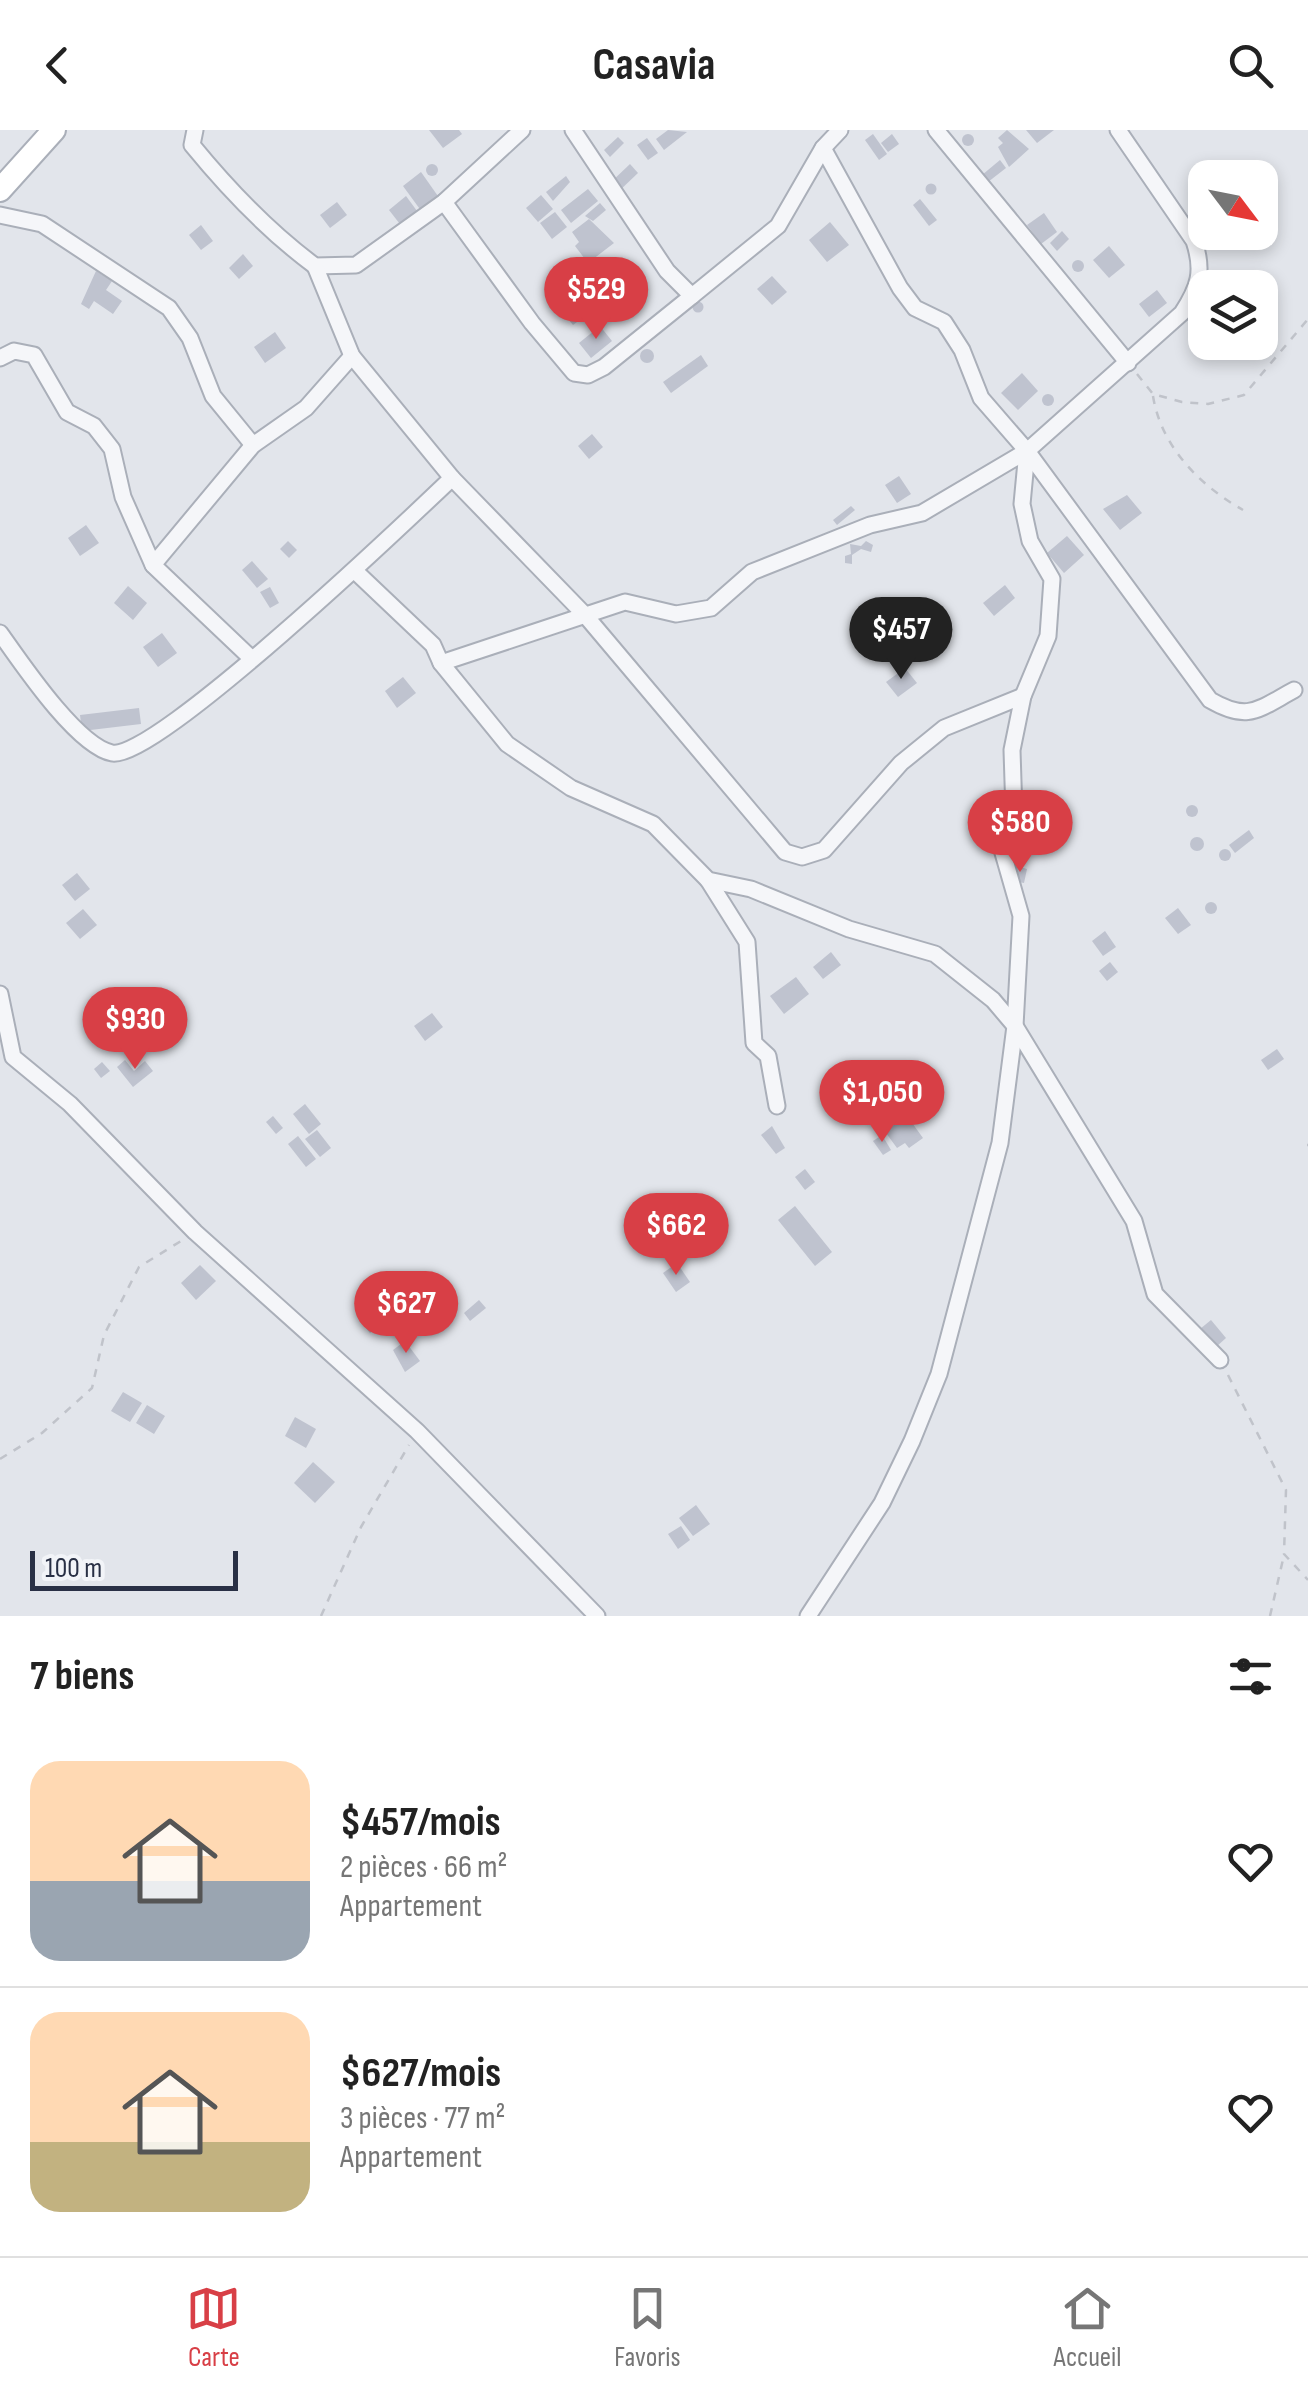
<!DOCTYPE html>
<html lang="fr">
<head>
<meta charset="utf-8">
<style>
	body { margin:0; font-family:"Sofia Sans Condensed",sans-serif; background:#f6f6f6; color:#222; height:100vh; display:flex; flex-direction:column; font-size:38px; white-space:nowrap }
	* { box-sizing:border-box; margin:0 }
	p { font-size:32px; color:#767676 }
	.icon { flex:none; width:55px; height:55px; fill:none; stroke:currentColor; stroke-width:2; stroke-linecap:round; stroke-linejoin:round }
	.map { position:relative; height:1486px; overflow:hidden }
	.panel { display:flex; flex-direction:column; background:#fff; flex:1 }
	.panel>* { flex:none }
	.needle { width:65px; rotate:122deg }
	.tools { position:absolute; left:1188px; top:30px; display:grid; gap:20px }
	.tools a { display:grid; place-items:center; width:90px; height:90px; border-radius:20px; background:#fff; box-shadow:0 5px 15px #0003; font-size:50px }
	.scale { position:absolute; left:30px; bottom:25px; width:208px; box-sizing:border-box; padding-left:10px; border:5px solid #293045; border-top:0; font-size:28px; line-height:35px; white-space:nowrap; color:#293045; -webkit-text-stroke:8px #f2f4f8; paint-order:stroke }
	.price { position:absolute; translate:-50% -85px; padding:0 22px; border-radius:35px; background:#d83f46; color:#fff; font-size:32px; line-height:65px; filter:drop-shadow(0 2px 5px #0008) }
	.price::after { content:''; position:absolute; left:50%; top:60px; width:30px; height:22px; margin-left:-15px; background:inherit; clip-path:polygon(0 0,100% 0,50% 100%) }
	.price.selected { background:#222; color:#fff }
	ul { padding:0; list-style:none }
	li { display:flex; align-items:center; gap:30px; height:250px; padding:0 30px }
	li+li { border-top:2px solid #e0e0e0 }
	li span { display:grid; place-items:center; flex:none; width:280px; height:200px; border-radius:30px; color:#555 }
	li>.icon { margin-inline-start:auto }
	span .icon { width:120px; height:120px; fill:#fffc; stroke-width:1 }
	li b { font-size:42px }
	h2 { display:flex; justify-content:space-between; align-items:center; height:120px; padding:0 30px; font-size:42px }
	header { display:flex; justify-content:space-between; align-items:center; height:130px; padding:0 30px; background:#fff; font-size:45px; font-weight:700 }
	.tab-bar { display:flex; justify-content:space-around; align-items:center; height:140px; border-top:2px solid #e0e0e0; background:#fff; font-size:28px; color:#767676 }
	.tab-bar a { display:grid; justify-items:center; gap:5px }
	.tab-bar .selected { color:#d83f46 }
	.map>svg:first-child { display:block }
	.building { fill:#bfc3cf }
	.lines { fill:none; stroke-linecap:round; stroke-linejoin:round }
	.minor-casing { stroke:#aaafb9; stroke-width:19 }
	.secondary-casing { stroke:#aaafb9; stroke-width:26 }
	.path { stroke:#c0c3ca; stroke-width:2.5; stroke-dasharray:8 8; stroke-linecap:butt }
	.minor { stroke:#f5f6f9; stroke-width:15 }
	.secondary { stroke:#fff; stroke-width:22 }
</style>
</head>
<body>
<header><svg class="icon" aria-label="back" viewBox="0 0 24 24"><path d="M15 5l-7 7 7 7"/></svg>Casavia<svg class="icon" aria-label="search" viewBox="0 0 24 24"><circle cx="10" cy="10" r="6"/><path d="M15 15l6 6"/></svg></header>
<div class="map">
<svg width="1308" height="1486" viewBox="0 0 1308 1486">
	<rect width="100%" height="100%" fill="#e2e5eb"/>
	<g class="building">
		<polygon points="429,0 459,0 462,4 443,18"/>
		<polygon points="668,0 687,2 664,20 656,9"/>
		<polygon points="1007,0 1029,19 1009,37 998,17 1003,13 998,8"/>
		<polygon points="1026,0 1054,0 1037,13"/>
		<circle cx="968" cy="10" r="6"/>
		<polygon points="873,4 887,24 879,30 865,10"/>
		<polygon points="892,4 899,14 888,22 881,13"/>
		<polygon points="618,7 624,13 610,27 604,20"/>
		<polygon points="647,8 658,23 648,30 637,15"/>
		<polygon points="1000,30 1006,38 988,52 982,45"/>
		<circle cx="432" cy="40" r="6"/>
		<polygon points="630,34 638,43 617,63 609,54"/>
		<polygon points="421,42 440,69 422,82 403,56"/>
		<polygon points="566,46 570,52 553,71 546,62"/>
		<circle cx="931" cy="59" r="5.5"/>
		<polygon points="588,59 598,71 571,93 561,80"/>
		<polygon points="541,65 553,79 538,92 526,78"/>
		<polygon points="406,66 420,85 403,98 389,80"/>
		<polygon points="920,69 937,90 929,96 913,75"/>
		<polygon points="337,72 347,85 330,98 320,85"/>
		<polygon points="600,73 606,80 593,91 585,86"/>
		<polygon points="555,82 567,97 552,109 540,93"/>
		<polygon points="1044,83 1057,102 1041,114 1027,95"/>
		<polygon points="589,89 614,113 588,133 575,116 579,112 572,102"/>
		<polygon points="830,92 849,115 827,132 809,110"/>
		<polygon points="201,95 213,111 201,120 189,105"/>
		<polygon points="1062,101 1069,109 1057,121 1050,113"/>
		<polygon points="1109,116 1125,135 1109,148 1093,130"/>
		<polygon points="243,124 253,136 239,149 229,138"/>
		<circle cx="1078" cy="136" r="6"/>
		<polygon points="96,141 112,151 106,160 122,171 113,184 94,171 89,179 81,174"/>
		<polygon points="772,146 787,162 772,175 757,159"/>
		<polygon points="1157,160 1167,173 1149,187 1139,174"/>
		<polygon points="579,164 592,181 573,195 560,179"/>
		<circle cx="698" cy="177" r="5.5"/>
		<polygon points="600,196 612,211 591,228 579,213"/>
		<polygon points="275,202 286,218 265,233 254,217"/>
		<circle cx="647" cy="226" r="7"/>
		<polygon points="701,225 708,236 671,263 663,252"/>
		<polygon points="1022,243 1038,261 1018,280 1001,263"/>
		<circle cx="1048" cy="270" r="6"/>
		<polygon points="592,304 603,317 589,329 578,316"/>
		<polygon points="899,346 911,364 897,373 885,355"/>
		<polygon points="1127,365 1142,383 1120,400 1103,379"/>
		<polygon points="851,376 855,380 837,395 833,390"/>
		<polygon points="86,395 99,413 80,426 68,408"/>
		<polygon points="1067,406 1084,425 1064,443 1047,423"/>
		<polygon points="288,411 297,420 289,428 280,419"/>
		<polygon points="866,411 873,415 871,422 861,419 852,425 852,434 845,433 845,426 851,424 850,414 861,416"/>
		<polygon points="252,431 268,449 257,458 242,440"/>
		<polygon points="1005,455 1015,468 994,486 983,473"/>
		<polygon points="128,456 147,473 133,490 114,473"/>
		<polygon points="270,457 279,473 270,478 260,462"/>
		<polygon points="914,492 927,509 911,522 898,506"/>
		<polygon points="162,503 177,523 158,537 143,517"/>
		<polygon points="905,538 917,553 898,567 886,552"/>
		<polygon points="403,547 416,563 397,578 385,561"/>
		<polygon points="139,578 141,594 82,601 80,585"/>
		<circle cx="1192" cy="681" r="6"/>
		<polygon points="1249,700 1254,708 1235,723 1229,715"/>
		<circle cx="1197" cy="714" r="7"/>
		<circle cx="1225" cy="725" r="6"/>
		<polygon points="1017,736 1027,739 1024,753 1013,751"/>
		<polygon points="77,743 90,759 75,771 62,755"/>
		<circle cx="1211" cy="778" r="6"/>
		<polygon points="1178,778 1191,795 1178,804 1165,788"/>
		<polygon points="83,779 97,795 80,809 66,793"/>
		<polygon points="1105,801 1116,817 1103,826 1092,811"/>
		<polygon points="831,822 841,835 823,849 813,837"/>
		<polygon points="1110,832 1118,842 1107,851 1099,841"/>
		<polygon points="796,847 809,864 784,884 770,866"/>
		<polygon points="432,883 443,897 425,911 414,896"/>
		<polygon points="1277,919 1284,929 1268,940 1261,930"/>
		<polygon points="125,930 134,941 145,931 153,941 133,957 117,937"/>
		<polygon points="102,932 110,941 101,948 94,939"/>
		<polygon points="305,974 321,994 309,1004 293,984"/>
		<polygon points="905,983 923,1008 909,1018 905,1013 897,1018 886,1003"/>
		<polygon points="273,986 283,998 276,1004 266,992"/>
		<polygon points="772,996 785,1018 776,1024 761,1005"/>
		<polygon points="317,1000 331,1018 320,1027 305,1009"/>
		<polygon points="882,1005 891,1020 883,1025 873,1011"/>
		<polygon points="298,1006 316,1029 306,1037 288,1014"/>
		<polygon points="805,1039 815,1052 805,1060 795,1047"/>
		<polygon points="795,1076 832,1122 815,1136 778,1090"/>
		<polygon points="642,1096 648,1104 634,1114 629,1107"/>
		<polygon points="644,1109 653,1118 645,1125 636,1116"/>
		<polygon points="677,1133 690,1152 676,1162 663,1143"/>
		<polygon points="200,1135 216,1151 196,1170 181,1153"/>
		<polygon points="414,1153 427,1169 414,1180 401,1164"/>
		<polygon points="479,1170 486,1178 470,1191 464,1183"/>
		<polygon points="380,1184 385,1190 370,1203 365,1197"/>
		<polygon points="1211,1190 1226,1208 1216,1217 1200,1199"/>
		<polygon points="405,1211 420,1231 405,1242 393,1220"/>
		<polygon points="123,1262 142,1273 130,1292 111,1281"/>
		<polygon points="147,1275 165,1286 154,1304 136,1293"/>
		<polygon points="295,1287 316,1299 306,1318 285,1306"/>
		<polygon points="313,1332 335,1352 315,1373 294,1353"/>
		<polygon points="696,1375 710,1394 693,1406 679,1388"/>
		<polygon points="681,1396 690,1410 678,1419 668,1404"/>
	</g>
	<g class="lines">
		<g class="minor-casing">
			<g id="minor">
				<path d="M195,0L192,15C228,59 269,102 315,136L356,135L444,72L522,0"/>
				<polyline points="573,0 667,141 692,166 778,96 823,18 840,0"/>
				<polyline points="936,0 1128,233"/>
				<path d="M823,18L900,158L915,178L944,192L962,220L981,268L1027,321L1210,570C1248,592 1257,580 1294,560"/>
				<polyline points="444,72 532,193 574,243 588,245 604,237 692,166"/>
				<polyline points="0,85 42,94 169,178 190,208 213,266 253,315"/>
				<polyline points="315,136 352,226 452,348 585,485 785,722 802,727 824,720 901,633 944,598 1023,566"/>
				<polyline points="0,228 14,221 34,225 67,282 94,296 112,319 123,367 153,435"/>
				<polyline points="355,441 433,515 441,533 507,614 571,658 653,694 708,750 751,759 849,799 935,824 993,870 1015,896 1134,1091 1155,1164 1220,1230"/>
				<path d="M0,503C22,534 77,616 112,623C154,632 409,389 452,348"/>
				<polyline points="251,528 153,435 253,315 306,278 352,226"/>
				<path d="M441,533L625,472L676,484L711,478L752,442L870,395L922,383L1027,321L1182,183C1199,157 1204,141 1194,111L1118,0"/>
				<polyline points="708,750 747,812 754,913 768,926 777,976"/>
				<polyline points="0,864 13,927 70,974 195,1102 417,1301 597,1486"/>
				<polyline points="808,1486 882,1373 912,1311 939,1244 1000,1013 1015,896 1021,786 1003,723 1014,683 1012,620 1023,566 1048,506 1052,449 1030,411 1022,374 1027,321"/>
			</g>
		</g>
		<g class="secondary-casing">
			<polyline id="secondary" points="0,60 54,0"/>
		</g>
		<g class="path">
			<polyline points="1137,244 1153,264 1182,272 1208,274 1244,265 1308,189"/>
			<path d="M1153,266C1161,316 1199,355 1243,380"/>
			<polyline points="1307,1015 1308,1015"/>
			<polyline points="1228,1245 1286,1360 1284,1424 1308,1450"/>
			<polyline points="0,1329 42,1303 92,1258 104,1205 139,1137 181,1111"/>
			<polyline points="321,1486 361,1397 409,1315"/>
			<polyline points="1270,1486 1284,1425"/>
		</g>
		<use href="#minor" class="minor"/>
		<use href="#secondary" class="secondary"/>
	</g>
</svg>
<div class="tools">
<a><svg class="needle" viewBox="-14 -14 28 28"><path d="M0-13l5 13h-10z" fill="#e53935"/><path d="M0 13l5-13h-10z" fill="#767676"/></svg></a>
<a><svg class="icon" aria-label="layers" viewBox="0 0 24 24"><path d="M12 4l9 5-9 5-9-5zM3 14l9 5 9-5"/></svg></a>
</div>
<div class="scale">100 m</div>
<b class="price" style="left:596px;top:212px">$529</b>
<b class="price selected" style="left:901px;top:552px">$457</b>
<b class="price" style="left:1020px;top:745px">$580</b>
<b class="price" style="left:135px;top:942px">$930</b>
<b class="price" style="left:882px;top:1015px">$1,050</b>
<b class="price" style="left:676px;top:1148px">$662</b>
<b class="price" style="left:406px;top:1226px">$627</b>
</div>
<section class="panel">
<h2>7 biens<svg class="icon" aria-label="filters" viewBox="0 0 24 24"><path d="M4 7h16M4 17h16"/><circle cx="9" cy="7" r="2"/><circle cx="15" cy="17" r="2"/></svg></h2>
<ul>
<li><span style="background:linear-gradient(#ffd9b3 60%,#9aa5b1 0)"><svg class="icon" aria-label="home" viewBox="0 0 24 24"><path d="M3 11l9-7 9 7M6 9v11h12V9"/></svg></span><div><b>$457/mois</b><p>2 pièces · 66 m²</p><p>Appartement</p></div><svg class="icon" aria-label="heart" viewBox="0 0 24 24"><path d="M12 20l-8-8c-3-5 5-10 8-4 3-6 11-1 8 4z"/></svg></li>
<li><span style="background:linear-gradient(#ffd9b3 65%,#c2b280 0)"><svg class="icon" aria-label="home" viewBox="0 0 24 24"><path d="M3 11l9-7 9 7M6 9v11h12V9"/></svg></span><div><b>$627/mois</b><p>3 pièces · 77 m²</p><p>Appartement</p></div><svg class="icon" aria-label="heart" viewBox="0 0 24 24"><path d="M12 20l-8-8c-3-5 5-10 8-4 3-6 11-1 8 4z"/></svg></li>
</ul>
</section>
<nav class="tab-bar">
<a class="selected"><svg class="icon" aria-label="map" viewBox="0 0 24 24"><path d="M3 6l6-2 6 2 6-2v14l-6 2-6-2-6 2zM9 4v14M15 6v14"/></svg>Carte</a>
<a><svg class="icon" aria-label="saved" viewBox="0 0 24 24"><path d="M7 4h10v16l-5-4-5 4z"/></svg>Favoris</a>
<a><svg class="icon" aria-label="home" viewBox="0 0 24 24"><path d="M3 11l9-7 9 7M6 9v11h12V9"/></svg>Accueil</a>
</nav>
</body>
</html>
